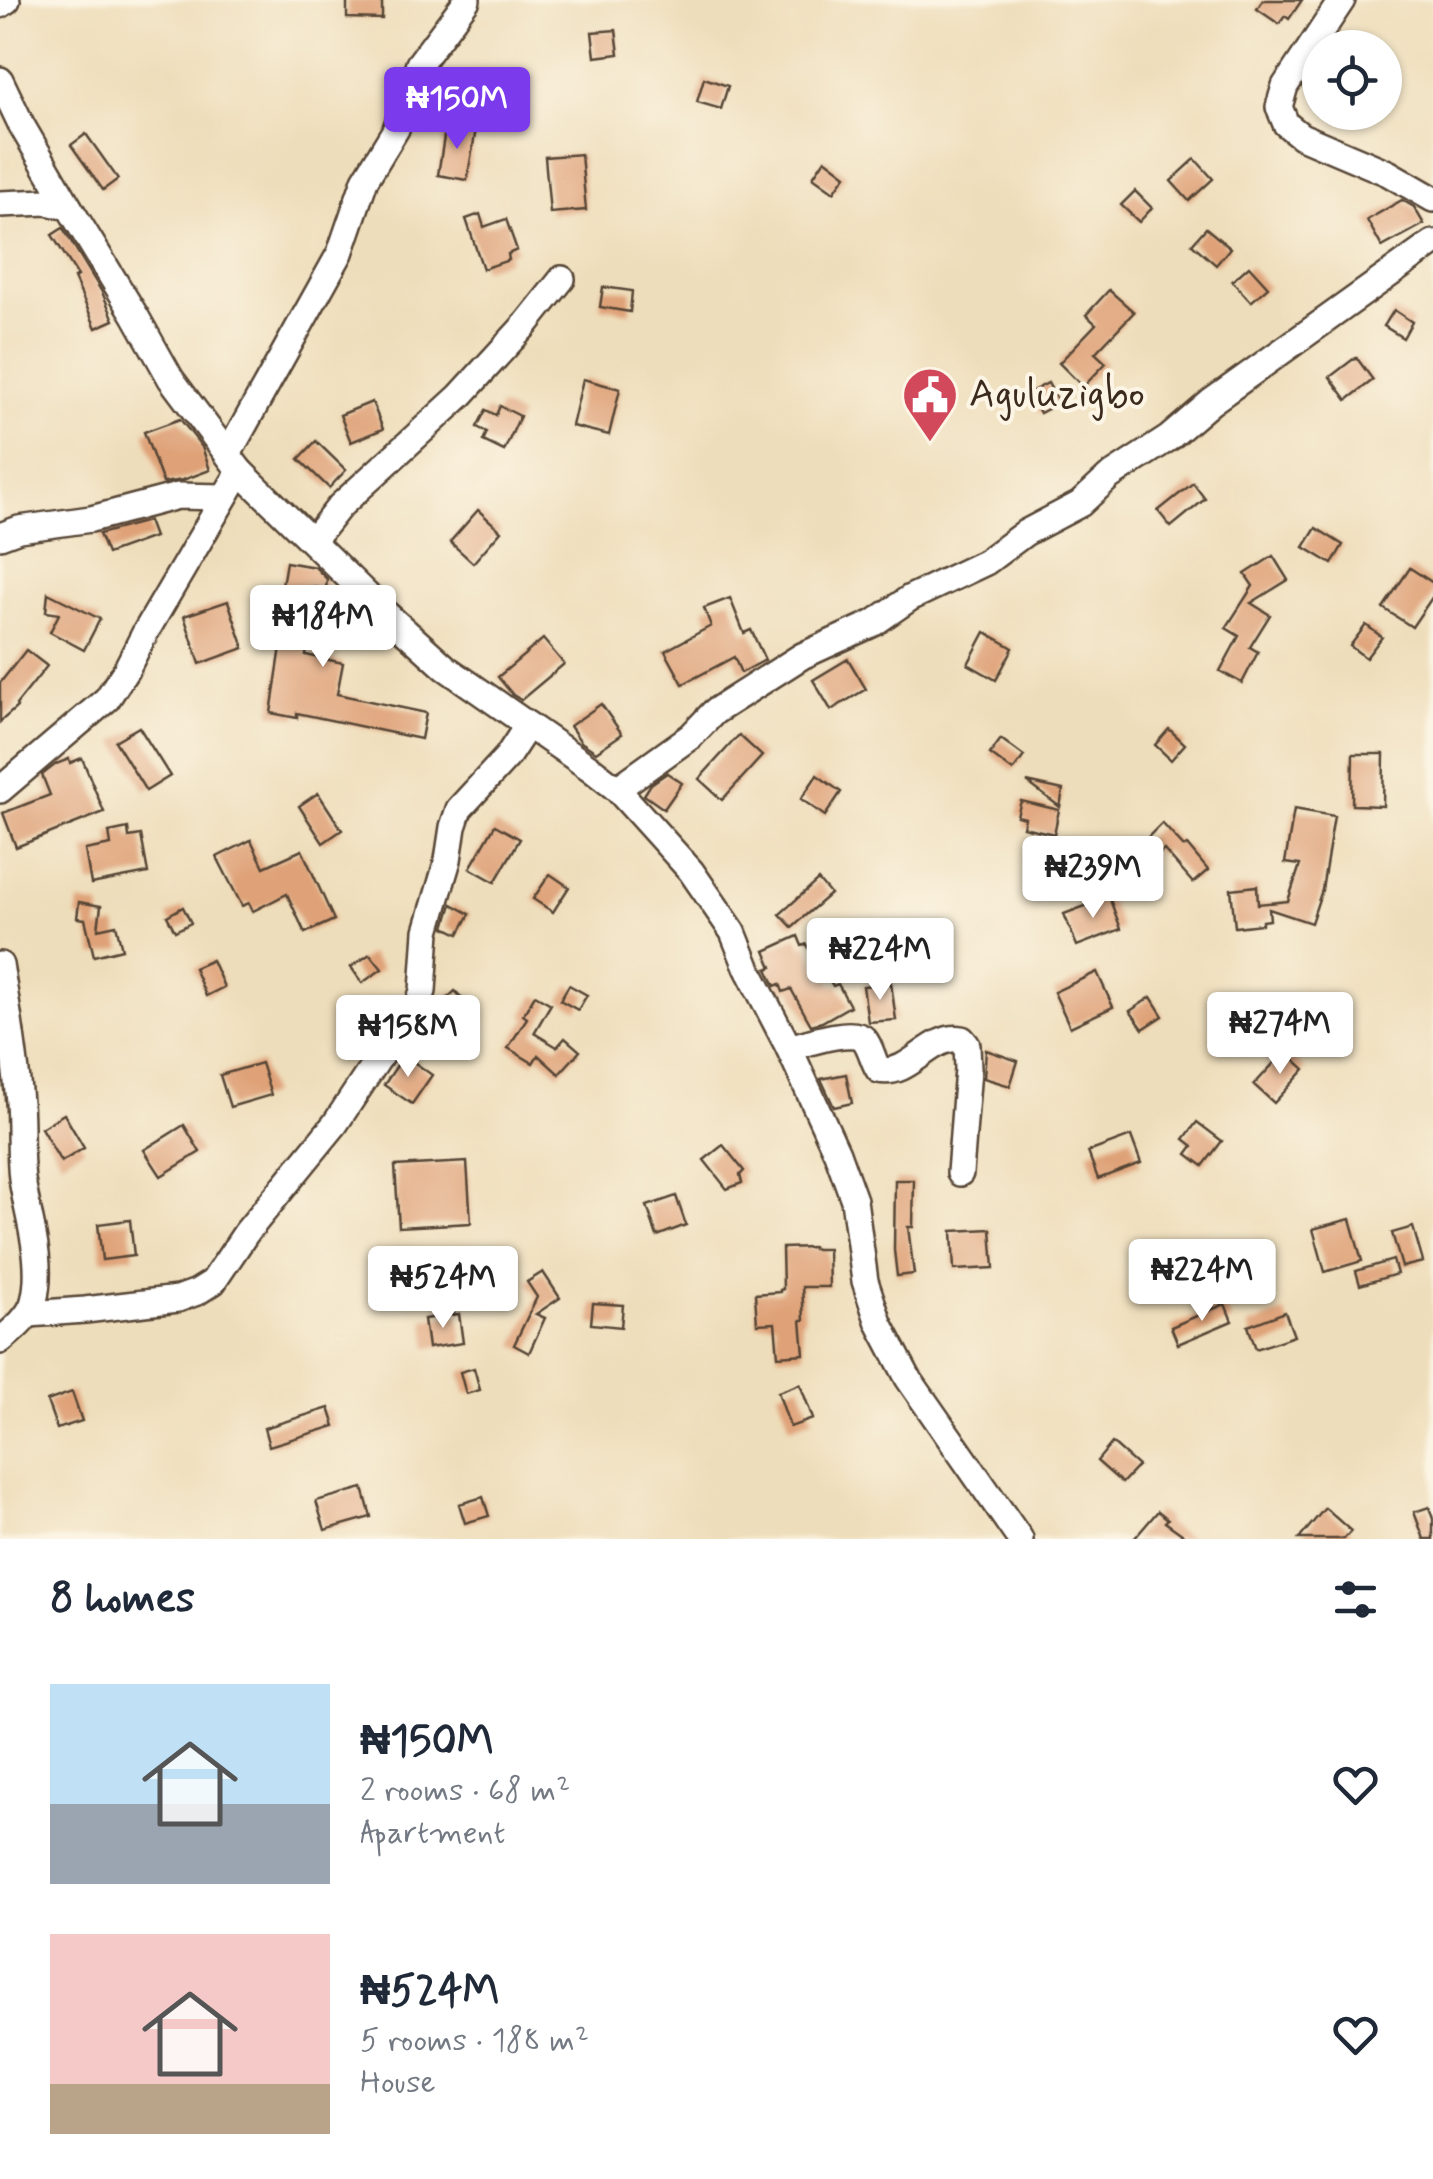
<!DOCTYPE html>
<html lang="en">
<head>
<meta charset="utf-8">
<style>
	body { margin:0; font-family:Mynerve,sans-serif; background:#f6f6f7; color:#1f2937; height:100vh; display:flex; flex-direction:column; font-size:38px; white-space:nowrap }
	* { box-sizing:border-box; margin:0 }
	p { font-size:32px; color:#747a83 }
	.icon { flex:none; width:55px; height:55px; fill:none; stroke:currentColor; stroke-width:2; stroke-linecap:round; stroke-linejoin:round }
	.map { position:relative; height:1539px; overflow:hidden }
	.details { display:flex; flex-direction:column; background:#fff; flex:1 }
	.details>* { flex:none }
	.tools { position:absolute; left:1302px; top:30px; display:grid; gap:20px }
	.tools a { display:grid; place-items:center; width:100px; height:100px; border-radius:50%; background:#fff; box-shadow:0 2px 8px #0004; font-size:50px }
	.price { position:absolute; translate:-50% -85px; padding:0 22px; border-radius:10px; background:#fff; color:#222; font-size:32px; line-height:65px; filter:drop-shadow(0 2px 5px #0008) }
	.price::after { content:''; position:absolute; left:50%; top:60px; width:30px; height:22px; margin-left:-15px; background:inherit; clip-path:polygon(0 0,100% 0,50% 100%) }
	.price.on { background:#7c3aed; color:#fff }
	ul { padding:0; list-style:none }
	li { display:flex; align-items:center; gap:30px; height:250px; padding:0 50px }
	li span { display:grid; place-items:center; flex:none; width:280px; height:200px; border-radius:0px; color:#555 }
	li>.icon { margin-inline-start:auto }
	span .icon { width:120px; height:120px; fill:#fffc; stroke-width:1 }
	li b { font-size:42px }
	h2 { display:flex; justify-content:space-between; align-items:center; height:120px; padding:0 50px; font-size:42px }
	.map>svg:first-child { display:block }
	.building { fill:#dfa278 }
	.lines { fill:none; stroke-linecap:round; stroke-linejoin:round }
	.minor-casing { stroke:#564535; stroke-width:30 }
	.minor { stroke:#fff; stroke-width:25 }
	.labels { text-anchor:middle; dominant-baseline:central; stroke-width:8; stroke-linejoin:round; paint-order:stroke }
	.poi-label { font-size:40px; fill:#3b2a1e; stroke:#fcf5e5; text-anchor:start }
</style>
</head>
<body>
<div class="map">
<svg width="1433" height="1539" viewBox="0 0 1433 1539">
	<rect width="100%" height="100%" fill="#fcf5e5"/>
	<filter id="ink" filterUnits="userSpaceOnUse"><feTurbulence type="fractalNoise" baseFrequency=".01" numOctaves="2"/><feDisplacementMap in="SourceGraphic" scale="20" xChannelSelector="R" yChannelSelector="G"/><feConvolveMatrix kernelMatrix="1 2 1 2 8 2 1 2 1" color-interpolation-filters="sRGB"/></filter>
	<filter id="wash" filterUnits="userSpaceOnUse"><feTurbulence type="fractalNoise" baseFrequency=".0048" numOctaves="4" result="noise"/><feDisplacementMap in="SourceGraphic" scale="40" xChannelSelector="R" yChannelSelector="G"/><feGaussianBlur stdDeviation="2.25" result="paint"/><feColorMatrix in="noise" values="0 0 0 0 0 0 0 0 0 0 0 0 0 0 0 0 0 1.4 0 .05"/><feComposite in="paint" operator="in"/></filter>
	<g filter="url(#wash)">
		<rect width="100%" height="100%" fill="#eeddba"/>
		<g id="blocks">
			<g class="building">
				<polygon points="347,0 382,0 382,19 347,18"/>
				<polygon points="1263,0 1302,0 1289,19 1285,16 1279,24 1257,9"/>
				<polygon points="616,30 619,54 595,57 592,32"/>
				<polygon points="704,78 728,86 721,109 697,102"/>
				<polygon points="446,124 476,129 467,180 438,175"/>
				<polygon points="86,134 118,179 103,190 71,145"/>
				<polygon points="581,154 586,210 550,213 545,157"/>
				<polygon points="825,159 846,175 834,192 813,177"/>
				<polygon points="1195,159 1213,179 1189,201 1171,181"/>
				<polygon points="1135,191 1152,208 1139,222 1121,205"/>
				<polygon points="1402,200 1414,207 1424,224 1382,247 1367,220"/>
				<polygon points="480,214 484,227 506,219 517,250 508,254 509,260 483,269 466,219"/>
				<polygon points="63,228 102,292 114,320 96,328 74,278 78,276 52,235"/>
				<polygon points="1206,228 1230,248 1216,265 1192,244"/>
				<polygon points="1249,266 1268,287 1251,302 1232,281"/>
				<polygon points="603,287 632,291 630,312 600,307"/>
				<polygon points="1109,290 1134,312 1095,353 1106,363 1083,387 1059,363 1096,324 1086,315"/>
				<polygon points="1394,310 1412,322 1403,338 1384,326"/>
				<polygon points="1356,357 1373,380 1347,400 1330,377"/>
				<polygon points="583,379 620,389 609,435 572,426"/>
				<polygon points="1048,383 1059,403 1040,413 1029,393"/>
				<polygon points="372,402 383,429 351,442 340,415"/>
				<polygon points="500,406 520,416 504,451 483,441 487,432 477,427 486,410 496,415"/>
				<polygon points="180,419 202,447 210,470 183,480 163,483 144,432"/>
				<polygon points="316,441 346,470 329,488 299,459"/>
				<polygon points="1193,483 1205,499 1171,527 1158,511"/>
				<polygon points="478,510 501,531 473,563 450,542"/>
				<polygon points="148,521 154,537 107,554 99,534"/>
				<polygon points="1316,528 1343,545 1332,564 1304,547"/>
				<polygon points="1273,556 1288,580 1251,603 1270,615 1250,647 1258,652 1242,683 1220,671 1239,636 1226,628 1253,586 1245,574"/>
				<polygon points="286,562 315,567 327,579 326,589 310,587 302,640 308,641 306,655 343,663 337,694 426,713 421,739 297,713 297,718 271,713 284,627 275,626"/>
				<polygon points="1410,568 1433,583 1433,596 1412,627 1383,608"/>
				<polygon points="48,593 100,619 84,650 50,632 59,614 46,612"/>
				<polygon points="730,598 744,633 751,630 765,660 741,673 734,657 683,684 665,651 711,626 704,608"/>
				<polygon points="228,601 244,648 200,664 184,616"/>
				<polygon points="1366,625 1382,637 1366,658 1350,646"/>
				<polygon points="985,632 1013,648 996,680 968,664"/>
				<polygon points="543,639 564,664 521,700 513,695 498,677"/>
				<polygon points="26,650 47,666 16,705 17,707 0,722 0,683"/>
				<polygon points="848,659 866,689 831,710 813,680"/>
				<polygon points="601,704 622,734 596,752 581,742 570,726"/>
				<polygon points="139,727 170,776 146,791 115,741"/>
				<polygon points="1169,729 1185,744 1171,760 1155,745"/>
				<polygon points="739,735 762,756 722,800 699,779"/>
				<polygon points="1001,739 1024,756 1013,771 990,754"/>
				<polygon points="1353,754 1384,754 1383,806 1352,805"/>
				<polygon points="82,758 104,812 16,847 3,813 50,795 42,775 56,764 69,759 70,763"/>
				<polygon points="667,773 682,783 664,809 644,795 651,784"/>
				<polygon points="817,775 841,792 825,816 801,799"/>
				<polygon points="1027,782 1063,790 1060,807"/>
				<polygon points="318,793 342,830 323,843 299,806"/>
				<polygon points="1021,801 1059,810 1054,834 1023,827 1025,818 1017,816"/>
				<polygon points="1294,809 1334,816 1322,890 1311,923 1269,909 1270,920 1262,921 1262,924 1235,927 1231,889 1257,886 1258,904 1288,901 1300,865 1285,863"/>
				<polygon points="1162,823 1184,847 1187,845 1208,870 1193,883 1164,850 1158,855 1145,840"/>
				<polygon points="495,825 520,839 495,882 470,868"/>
				<polygon points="128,828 129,837 141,835 148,873 91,884 85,850 111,845 109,832"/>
				<polygon points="251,840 264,867 302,850 334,920 305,933 287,894 253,911 249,903 242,906 217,857"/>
				<polygon points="550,874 569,887 553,912 533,899"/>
				<polygon points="818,880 830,894 792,927 780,914"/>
				<polygon points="1109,897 1121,929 1077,946 1064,914"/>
				<polygon points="79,902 101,906 98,929 116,925 122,949 94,956 85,919 77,918"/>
				<polygon points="452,904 470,914 459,934 445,927"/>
				<polygon points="183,907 191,923 175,931 167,916"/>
				<polygon points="798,936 802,946 807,944 823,981 828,978 833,986 838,984 850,1006 822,1022 811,1025 791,989 783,992 780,984 775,986 767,969 772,967 765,951"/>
				<polygon points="370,954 382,969 362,983 351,967"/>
				<polygon points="212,960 224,987 206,996 194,968"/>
				<polygon points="1097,972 1113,1007 1070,1027 1054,992"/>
				<polygon points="891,983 896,1020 868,1022 863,986"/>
				<polygon points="569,985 587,995 578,1010 560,1000"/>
				<polygon points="455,991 476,1012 458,1030 437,1008"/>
				<polygon points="535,995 551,1004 534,1033 557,1047 565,1038 580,1051 559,1074 538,1055 533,1063 508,1048 527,1018 523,1015"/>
				<polygon points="1151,997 1163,1016 1143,1029 1130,1011"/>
				<polygon points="986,1050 1018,1061 1010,1086 984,1078"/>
				<polygon points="1285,1051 1305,1069 1274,1103 1254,1085"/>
				<polygon points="404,1055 432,1075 412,1104 384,1085"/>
				<polygon points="261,1063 271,1095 230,1107 220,1075"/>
				<polygon points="846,1074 852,1103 834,1107 821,1079"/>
				<polygon points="64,1114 84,1148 61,1162 41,1128"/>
				<polygon points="1197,1122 1222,1141 1203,1166 1187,1154 1193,1146 1184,1139"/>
				<polygon points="184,1125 200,1152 161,1176 144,1150"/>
				<polygon points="1131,1136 1141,1163 1098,1179 1088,1152"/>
				<polygon points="723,1145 744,1171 740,1175 742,1183 727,1189 704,1160"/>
				<polygon points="467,1162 471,1223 399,1227 395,1166"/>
				<polygon points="895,1180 914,1180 913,1227 908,1227 914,1274 897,1276 894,1250"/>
				<polygon points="676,1196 686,1225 657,1236 647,1206"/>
				<polygon points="1350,1219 1362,1261 1325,1272 1313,1229"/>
				<polygon points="130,1220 134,1256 102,1260 98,1224"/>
				<polygon points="1413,1227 1423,1262 1402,1267 1392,1233"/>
				<polygon points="991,1229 994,1268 954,1270 952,1231"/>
				<polygon points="813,1247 813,1249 828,1249 829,1287 802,1287 804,1320 801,1320 804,1354 778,1356 775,1323 757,1324 755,1294 780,1292 780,1290 783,1289 782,1248"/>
				<polygon points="1189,1251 1222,1269 1206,1298 1173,1280"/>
				<polygon points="1393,1260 1397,1274 1360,1285 1356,1271"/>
				<polygon points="543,1272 560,1298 536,1314 545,1318 529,1353 514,1345 537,1297 527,1282"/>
				<polygon points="593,1303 623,1305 621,1327 591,1324"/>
				<polygon points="1225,1304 1232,1321 1178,1344 1171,1327"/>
				<polygon points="1285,1312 1294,1336 1256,1349 1248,1326"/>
				<polygon points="459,1314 463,1343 428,1348 424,1319"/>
				<polygon points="474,1368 480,1390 466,1394 460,1372"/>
				<polygon points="800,1384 813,1419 790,1427 778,1392"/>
				<polygon points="72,1392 82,1421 57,1429 47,1401"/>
				<polygon points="329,1408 335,1426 269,1446 264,1428"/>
				<polygon points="1112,1443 1138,1466 1122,1483 1097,1461"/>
				<polygon points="363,1488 371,1517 325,1530 316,1501"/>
				<polygon points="483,1497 489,1516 465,1523 459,1504"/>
				<polygon points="1429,1507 1433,1519 1433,1539 1424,1539 1414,1512"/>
				<polygon points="1325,1508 1351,1531 1344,1539 1299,1539"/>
				<polygon points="1158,1511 1168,1519 1165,1522 1189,1539 1134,1539"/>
			</g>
		</g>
	</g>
	<g filter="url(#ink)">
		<use href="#blocks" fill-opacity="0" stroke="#564535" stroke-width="2.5"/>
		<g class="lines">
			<g class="minor-casing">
				<g id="minor">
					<polyline points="1342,0 1285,86 1279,107 1286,124 1301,136 1388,173 1433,199"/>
					<polyline points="0,5 7,0"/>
					<polyline points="0,80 22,126 69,207"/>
					<polyline points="0,204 47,202 69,207 135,315 171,379 240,471 384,612 446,668 590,768 617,789 691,871 733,932 747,967 789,1048 837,1153 854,1200 865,1281 879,1323 908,1378 1020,1539"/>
					<polyline points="228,454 340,253 365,180 396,129 419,64 467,0"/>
					<polyline points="0,536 19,529 91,519 178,496 223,497"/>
					<polyline points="313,540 340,506 460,396 526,324 562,279"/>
					<polyline points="617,789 691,736 714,712 802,656 874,623 910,598 986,562 1025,533 1080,504 1109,477 1169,438 1211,402 1433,243"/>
					<polyline points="0,790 107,699 126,670 145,633 240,471"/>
					<path d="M0,965C8,1011 15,1056 19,1102C21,1128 19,1153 22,1179C28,1219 44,1261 34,1301C30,1317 12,1331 0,1341"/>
					<path d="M789,1048C804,1044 852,1027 864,1039C871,1047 873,1062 879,1070C911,1077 929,1034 962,1039L967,1045L968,1069L960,1173"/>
					<polyline points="29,1314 85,1310 178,1299 197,1292 213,1282 246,1233 335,1124 382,1053 415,1014 423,991 427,931 448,860 453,827 459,809 507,757 528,725"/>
				</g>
			</g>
			<use href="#minor" class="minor"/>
		</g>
	</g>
	<defs>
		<g id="civic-pin" transform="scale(2.875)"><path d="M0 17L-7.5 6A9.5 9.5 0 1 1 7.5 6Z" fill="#d1495b" stroke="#fcf5e5"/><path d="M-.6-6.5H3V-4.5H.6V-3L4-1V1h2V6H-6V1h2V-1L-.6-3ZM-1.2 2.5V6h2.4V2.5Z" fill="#fff"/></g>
	</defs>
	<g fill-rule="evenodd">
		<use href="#civic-pin" x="930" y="395"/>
	</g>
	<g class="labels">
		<g class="poi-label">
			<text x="969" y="395">Aguluzigbo</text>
		</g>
	</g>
</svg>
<div class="tools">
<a><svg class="icon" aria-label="locate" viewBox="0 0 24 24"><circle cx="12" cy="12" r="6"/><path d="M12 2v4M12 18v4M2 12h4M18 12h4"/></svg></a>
</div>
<b class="price on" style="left:457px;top:152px">₦150M</b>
<b class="price" style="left:323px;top:670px">₦184M</b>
<b class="price" style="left:1093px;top:921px">₦239M</b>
<b class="price" style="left:880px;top:1003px">₦224M</b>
<b class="price" style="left:1280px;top:1077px">₦274M</b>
<b class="price" style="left:408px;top:1080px">₦158M</b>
<b class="price" style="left:1202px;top:1324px">₦224M</b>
<b class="price" style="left:443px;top:1331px">₦524M</b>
</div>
<section class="details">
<h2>8 homes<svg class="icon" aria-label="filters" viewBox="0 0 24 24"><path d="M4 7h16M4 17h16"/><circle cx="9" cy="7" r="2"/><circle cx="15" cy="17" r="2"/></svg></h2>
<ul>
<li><span style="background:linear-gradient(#bfe0f5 60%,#9aa5b1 0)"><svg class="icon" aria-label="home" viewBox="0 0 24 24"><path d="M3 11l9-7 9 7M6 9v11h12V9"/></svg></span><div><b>₦150M</b><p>2 rooms · 68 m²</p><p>Apartment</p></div><svg class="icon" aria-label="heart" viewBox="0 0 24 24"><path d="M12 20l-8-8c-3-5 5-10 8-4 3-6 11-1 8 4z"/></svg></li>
<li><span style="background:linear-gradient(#f6c9c9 75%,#b9a48a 0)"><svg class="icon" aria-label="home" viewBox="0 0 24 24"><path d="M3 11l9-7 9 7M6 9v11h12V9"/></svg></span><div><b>₦524M</b><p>5 rooms · 188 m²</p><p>House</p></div><svg class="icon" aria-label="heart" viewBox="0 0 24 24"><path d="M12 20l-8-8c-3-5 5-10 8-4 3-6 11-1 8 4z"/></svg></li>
</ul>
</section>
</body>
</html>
